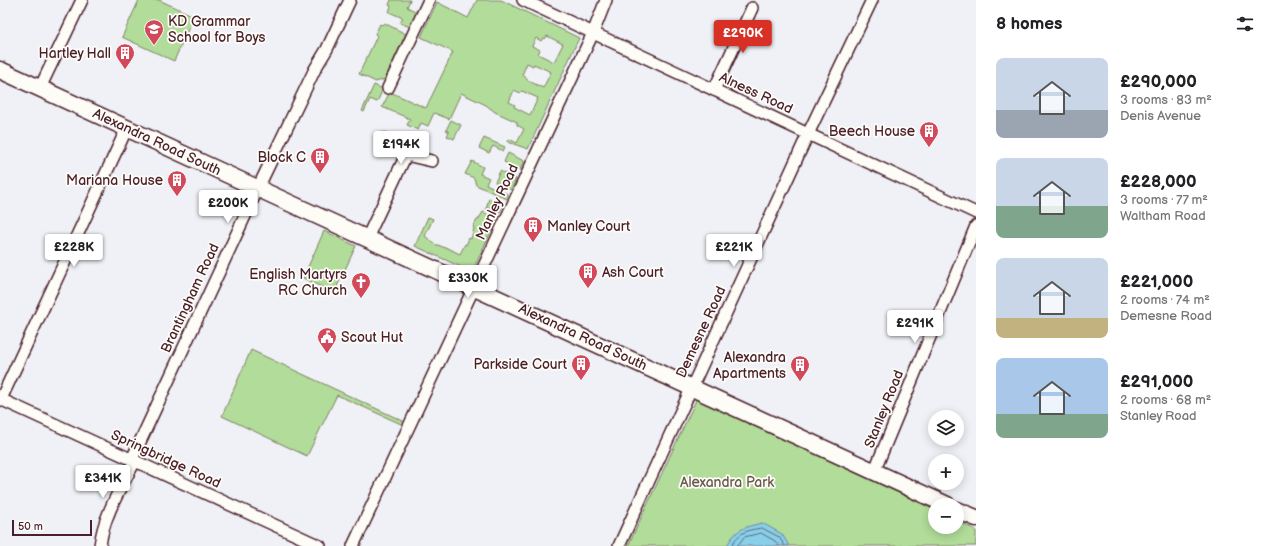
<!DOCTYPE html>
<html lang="en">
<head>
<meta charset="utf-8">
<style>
	body { margin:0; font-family:"Balsamiq Sans",sans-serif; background:#f6f6f6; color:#202124; height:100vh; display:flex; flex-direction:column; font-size:15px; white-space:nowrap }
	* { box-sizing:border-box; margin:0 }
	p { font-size:13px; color:#757577 }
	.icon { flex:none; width:22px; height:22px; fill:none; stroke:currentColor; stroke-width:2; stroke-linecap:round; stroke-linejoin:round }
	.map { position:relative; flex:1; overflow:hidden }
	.panel { display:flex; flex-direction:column; background:#fff; width:300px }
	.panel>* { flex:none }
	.controls { position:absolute; left:928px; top:410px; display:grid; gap:8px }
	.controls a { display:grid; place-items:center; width:36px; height:36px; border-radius:50%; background:#fff; box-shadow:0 2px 10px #0003; font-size:20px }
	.scale { position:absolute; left:12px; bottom:10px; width:80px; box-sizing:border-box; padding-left:4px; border:2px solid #4a1f2b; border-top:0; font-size:11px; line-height:14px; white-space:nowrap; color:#4a1f2b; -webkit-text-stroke:3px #fdfcf7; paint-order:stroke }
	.price { position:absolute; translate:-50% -34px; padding:0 9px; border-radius:4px; background:#fff; color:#222; font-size:13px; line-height:26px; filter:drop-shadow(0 1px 2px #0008) }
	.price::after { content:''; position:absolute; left:50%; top:24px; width:12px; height:9px; margin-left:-6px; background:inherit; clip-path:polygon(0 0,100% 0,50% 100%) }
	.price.selected { background:#d93025; color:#fff }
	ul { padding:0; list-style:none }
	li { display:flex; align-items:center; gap:12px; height:100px; padding:0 20px }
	li span { display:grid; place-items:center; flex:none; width:112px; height:80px; border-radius:8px; color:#555 }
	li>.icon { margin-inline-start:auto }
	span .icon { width:48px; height:48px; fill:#fffc; stroke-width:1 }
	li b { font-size:17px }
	h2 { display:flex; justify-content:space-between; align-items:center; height:48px; padding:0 20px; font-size:17px }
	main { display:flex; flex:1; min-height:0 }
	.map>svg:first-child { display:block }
	.green { fill:#b1dc99; stroke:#7e7e62; fill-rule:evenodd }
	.water { fill:#88cfe9; stroke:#6f899d }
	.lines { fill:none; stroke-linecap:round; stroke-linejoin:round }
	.shore { stroke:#636577; stroke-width:1 }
	.street-casing { stroke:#4a1f2b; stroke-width:14 }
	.secondary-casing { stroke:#4a1f2b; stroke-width:19 }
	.street { stroke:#fdfcf7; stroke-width:11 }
	.secondary { stroke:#fdfcf7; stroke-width:16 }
	.labels { text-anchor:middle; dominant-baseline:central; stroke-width:3.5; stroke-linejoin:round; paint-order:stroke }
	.poi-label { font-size:14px; fill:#4a1f2b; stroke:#fdfcf7; text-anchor:end }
	.street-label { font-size:14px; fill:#4a1f2b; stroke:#fdfcf7 }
	.park-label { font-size:14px; fill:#69584c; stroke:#fdfcf7 }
</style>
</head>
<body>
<main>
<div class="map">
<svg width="976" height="546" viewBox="0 0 976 546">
	<rect width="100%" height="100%" fill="#eff1f6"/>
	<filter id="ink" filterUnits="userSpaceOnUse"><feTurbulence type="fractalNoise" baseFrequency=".025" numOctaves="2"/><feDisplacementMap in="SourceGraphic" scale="8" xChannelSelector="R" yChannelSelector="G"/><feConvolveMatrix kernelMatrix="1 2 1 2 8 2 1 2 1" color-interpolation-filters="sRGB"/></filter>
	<g filter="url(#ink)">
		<g class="green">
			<polygon points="139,0 159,0 194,16 174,61 122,37"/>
			<polygon points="391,0 410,0 407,7 417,12 410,27 400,23 403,18 389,12 391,6 389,5"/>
			<path d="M477,0H501L579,38L528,149L508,142L509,139L517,143L524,129L517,125V122L495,112L486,105L461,93L449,119L434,113L428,126L421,123L418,130L407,125L410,119L382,107L390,92L426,108L453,52L421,37L437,2L468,18ZM547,36L563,44L554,62L538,54L540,50L532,46L536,38L541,41L543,38L545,39ZM527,63L533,66L534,64L551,72L543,88L527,80V78L522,75ZM514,90L520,93L522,91L538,98L530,115L514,107L515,105L509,102Z"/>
			<polygon points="384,23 406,34 385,79 376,82 359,74 377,36 375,34 380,24 382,25"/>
			<polygon points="374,85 383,89 377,102 370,99 364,112 362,111"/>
			<polygon points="451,120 461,125 454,139 447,136 449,132 446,130"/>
			<polygon points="484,138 505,147 503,151 493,146 489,153 479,148"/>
			<polygon points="508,153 524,161 520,170 504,162"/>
			<polygon points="472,161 483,167 480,174 489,178 486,184 509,195 507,199 476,185 474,178 465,174"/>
			<polygon points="500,171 516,179 511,190 495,182"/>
			<polygon points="489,198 503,205 500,212 489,207 488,209 486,209"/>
			<polygon points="483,212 497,219 472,272 415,246 428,217 433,219 425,236 436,245 438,245 445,248 445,247 460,254 465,244 466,245 469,238 471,239 474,228 473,227 477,220 478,220"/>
			<polygon points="324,231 356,246 334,293 303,278"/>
			<polygon points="251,350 403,421 401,424 337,395 307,456 222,416"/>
			<polygon points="697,398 935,510 935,527 957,527 957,521 976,530 976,546 628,546"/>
		</g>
		<path class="water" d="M762,523L782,534L789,546H727C735,529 745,527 762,523Z"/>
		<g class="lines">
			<g class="shore">
				<path d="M731,546C739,532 747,530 762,528L779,537L785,546"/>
				<polyline points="737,546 744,537 761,533 775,541 779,546"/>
			</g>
			<g class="street-casing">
				<g id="street">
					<polyline points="523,0 976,213"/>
					<polyline points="40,88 82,0"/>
					<polyline points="388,88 429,0"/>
					<polyline points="714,90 752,8"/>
					<polyline points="385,139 406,155 432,161"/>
					<polyline points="367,238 406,155"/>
					<polyline points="0,399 320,546"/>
					<polyline points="1,399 127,128"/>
					<polyline points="132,459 258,188 315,69 327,49 350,0"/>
					<polyline points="874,472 976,226"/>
					<path d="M100,546C103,516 121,488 135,461"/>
					<polyline points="353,546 593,33 606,0"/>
					<polyline points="619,546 808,134 872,0"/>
				</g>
			</g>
			<g class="secondary-casing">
				<g id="secondary">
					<polyline points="0,70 947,505"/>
					<polyline points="957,510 976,518"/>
				</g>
			</g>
			<use href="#street" class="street"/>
			<use href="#secondary" class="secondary"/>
		</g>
	</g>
	<defs>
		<g id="school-pin" transform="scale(1)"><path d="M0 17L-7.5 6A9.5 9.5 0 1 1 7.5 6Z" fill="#d1495b" stroke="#fdfcf7"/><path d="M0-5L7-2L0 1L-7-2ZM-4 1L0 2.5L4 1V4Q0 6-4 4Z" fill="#fff"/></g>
		<g id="building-pin" transform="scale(1)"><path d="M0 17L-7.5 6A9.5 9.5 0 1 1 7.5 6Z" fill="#d1495b" stroke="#fdfcf7"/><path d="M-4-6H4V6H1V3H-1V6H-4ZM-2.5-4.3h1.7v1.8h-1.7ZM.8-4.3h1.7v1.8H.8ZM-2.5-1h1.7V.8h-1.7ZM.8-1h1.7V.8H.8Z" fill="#fff"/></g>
		<g id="church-pin" transform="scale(1)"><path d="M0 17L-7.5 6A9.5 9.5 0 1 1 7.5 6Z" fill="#d1495b" stroke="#fdfcf7"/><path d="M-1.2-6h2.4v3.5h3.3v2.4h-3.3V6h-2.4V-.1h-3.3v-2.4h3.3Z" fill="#fff"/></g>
		<g id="civic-pin" transform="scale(1)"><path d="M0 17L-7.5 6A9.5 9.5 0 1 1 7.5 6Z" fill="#d1495b" stroke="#fdfcf7"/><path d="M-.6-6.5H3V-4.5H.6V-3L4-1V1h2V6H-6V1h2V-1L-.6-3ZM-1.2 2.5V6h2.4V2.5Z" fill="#fff"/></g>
	</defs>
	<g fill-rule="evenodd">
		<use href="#school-pin" x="154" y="29"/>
		<use href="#building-pin" x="125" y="53"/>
		<use href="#building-pin" x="929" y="131"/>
		<use href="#building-pin" x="320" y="157"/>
		<use href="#building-pin" x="177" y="180"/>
		<use href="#building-pin" x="533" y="226"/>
		<use href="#building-pin" x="588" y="272"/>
		<use href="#church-pin" x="361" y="282"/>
		<use href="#civic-pin" x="327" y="337"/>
		<use href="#building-pin" x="581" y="364"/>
		<use href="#building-pin" x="800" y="365"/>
	</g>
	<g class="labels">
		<g class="poi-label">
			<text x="168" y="21" text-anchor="start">KD Grammar<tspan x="168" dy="16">School for Boys</tspan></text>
			<text x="111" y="53">Hartley Hall</text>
			<text x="915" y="131">Beech House</text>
			<text x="306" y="157">Block C</text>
			<text x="163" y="180">Mariana House</text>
			<text x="547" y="226" text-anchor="start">Manley Court</text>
			<text x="602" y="272" text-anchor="start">Ash Court</text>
			<text x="347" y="274">English Martyrs<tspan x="347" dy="16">RC Church</tspan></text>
			<text x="341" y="337" text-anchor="start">Scout Hut</text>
			<text x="786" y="357">Alexandra<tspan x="786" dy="16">Apartments</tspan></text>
			<text x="567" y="364">Parkside Court</text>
		</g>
		<g class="street-label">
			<text transform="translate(756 93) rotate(25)">Alness Road</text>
			<text transform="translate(157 142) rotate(25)">Alexandra Road South</text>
			<text transform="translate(497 202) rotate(-65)">Manley Road</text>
			<text transform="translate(190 298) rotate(-65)">Brantingham Road</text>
			<text transform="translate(701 332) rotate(-65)">Demesne Road</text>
			<text transform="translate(583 337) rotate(25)">Alexandra Road South</text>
			<text transform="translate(884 409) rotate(-68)">Stanley Road</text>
			<text transform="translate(166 459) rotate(25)">Springbridge Road</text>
		</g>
		<g class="park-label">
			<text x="727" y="482">Alexandra Park</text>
		</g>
	</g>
</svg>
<div class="controls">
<a><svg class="icon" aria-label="layers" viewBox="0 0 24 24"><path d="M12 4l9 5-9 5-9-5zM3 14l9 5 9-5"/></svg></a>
<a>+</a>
<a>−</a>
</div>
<div class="scale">50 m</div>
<b class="price selected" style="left:743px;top:54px">£290K</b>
<b class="price" style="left:401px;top:165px">£194K</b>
<b class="price" style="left:228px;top:224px">£200K</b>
<b class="price" style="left:74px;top:268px">£228K</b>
<b class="price" style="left:734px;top:268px">£221K</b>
<b class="price" style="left:468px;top:299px">£330K</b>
<b class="price" style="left:915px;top:344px">£291K</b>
<b class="price" style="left:103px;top:499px">£341K</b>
</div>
<section class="panel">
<h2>8 homes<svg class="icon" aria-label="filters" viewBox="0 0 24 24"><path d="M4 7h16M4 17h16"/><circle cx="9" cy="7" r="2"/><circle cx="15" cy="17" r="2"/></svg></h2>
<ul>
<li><span style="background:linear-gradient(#c9d6e8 65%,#9aa5b1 0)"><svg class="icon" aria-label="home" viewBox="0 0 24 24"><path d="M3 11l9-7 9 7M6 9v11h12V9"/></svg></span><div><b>£290,000</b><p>3 rooms · 83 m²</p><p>Denis Avenue</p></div></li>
<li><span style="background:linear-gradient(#c9d6e8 60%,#7fa58c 0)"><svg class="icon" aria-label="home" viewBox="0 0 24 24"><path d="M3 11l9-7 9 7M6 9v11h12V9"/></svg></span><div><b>£228,000</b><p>3 rooms · 77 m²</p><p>Waltham Road</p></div></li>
<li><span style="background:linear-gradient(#c9d6e8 75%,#c2b280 0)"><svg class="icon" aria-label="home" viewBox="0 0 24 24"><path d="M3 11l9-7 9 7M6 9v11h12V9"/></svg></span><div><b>£221,000</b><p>2 rooms · 74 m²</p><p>Demesne Road</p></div></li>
<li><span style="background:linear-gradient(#a9c7e8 70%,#7fa58c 0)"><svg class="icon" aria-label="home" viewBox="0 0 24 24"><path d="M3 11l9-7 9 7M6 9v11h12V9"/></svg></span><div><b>£291,000</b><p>2 rooms · 68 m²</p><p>Stanley Road</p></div></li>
</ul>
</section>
</main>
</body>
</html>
